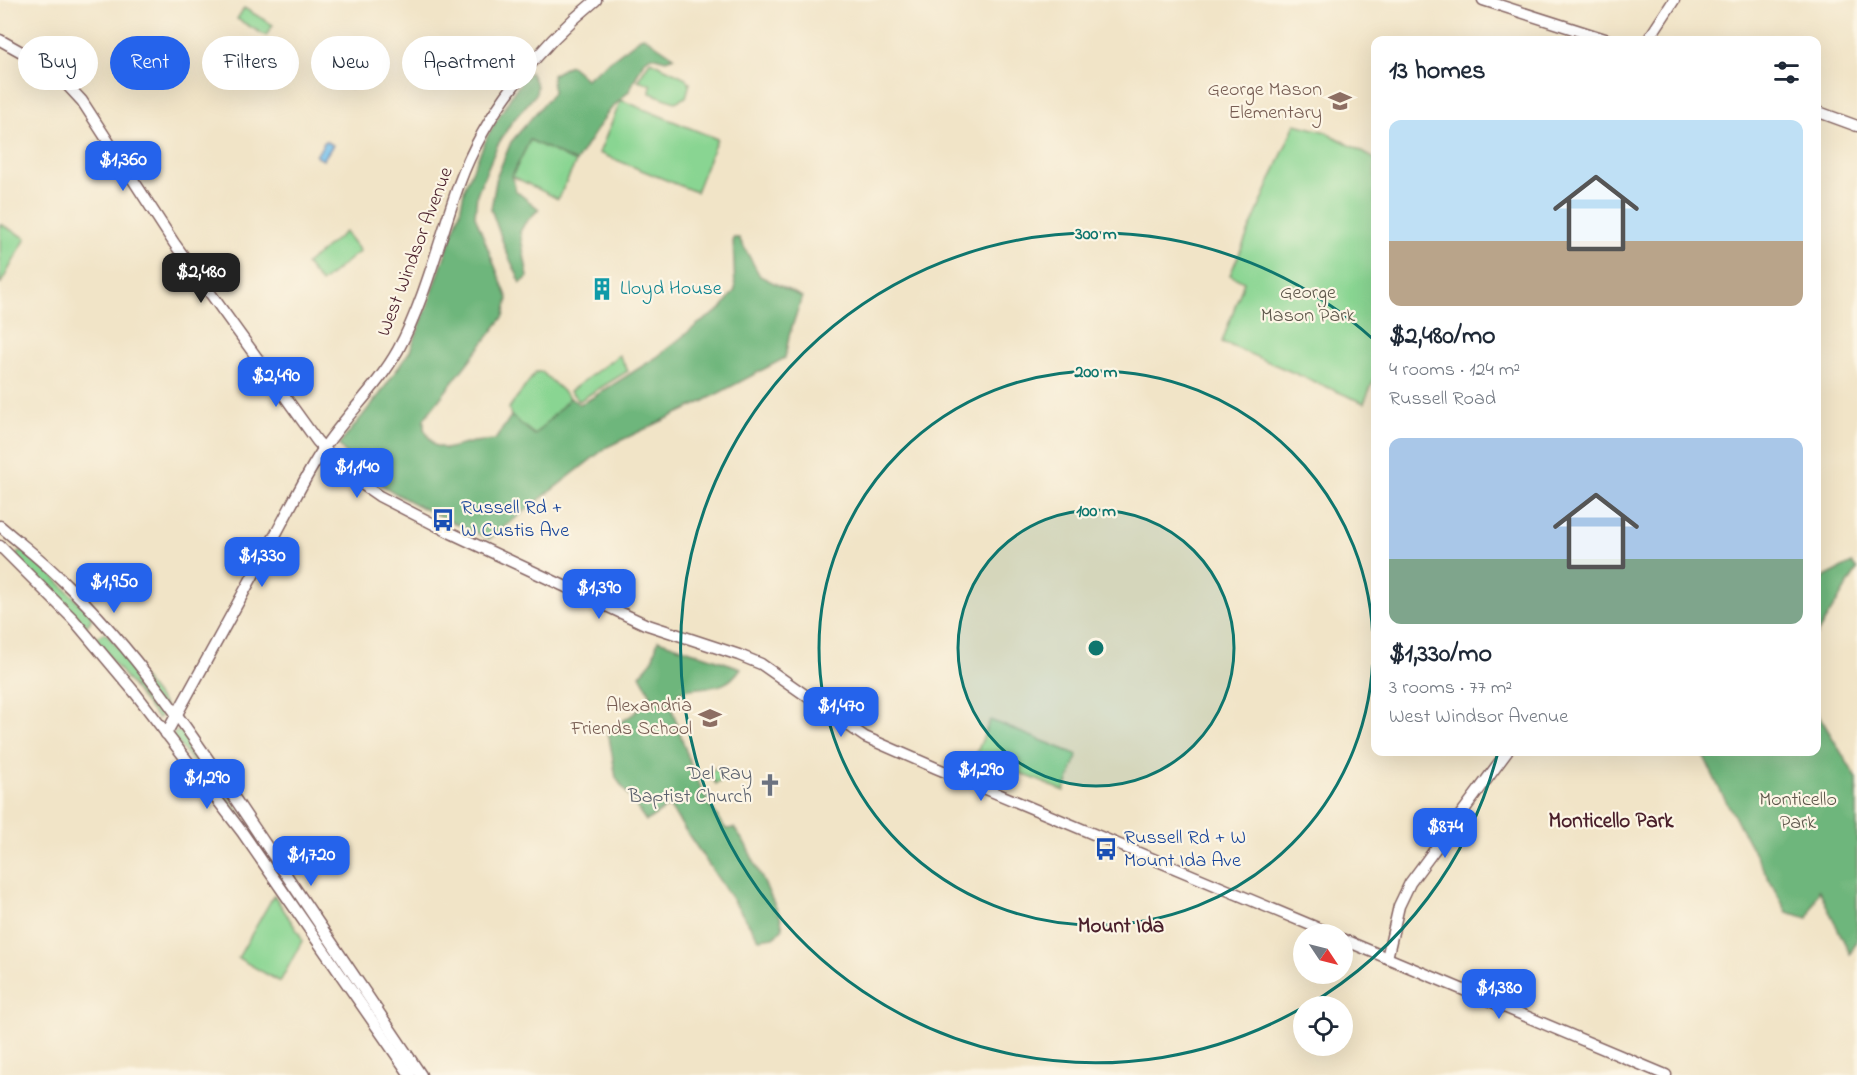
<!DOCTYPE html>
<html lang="en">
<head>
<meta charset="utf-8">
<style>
	body { margin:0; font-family:"Indie Flower",sans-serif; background:#f6f6f7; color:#1f2937; height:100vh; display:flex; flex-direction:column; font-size:22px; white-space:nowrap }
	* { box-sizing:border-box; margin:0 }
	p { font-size:20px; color:#747a83 }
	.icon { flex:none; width:33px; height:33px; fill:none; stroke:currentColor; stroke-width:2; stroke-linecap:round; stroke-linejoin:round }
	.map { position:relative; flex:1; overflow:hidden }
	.side { position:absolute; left:1371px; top:36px; width:450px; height:720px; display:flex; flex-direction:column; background:#fff; border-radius:12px; box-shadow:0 6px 24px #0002 }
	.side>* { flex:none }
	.hud { position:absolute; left:18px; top:36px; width:570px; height:54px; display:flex; gap:12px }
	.needle { width:39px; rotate:125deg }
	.tools { position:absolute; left:1293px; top:924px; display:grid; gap:12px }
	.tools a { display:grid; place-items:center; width:60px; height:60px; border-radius:50%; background:#fff; box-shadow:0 6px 24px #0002; font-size:30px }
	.price { position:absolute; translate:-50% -51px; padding:0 14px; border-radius:12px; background:#2563eb; color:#fff; font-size:20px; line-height:39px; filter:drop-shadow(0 2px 3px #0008) }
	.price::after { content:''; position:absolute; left:50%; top:36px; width:18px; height:14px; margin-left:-9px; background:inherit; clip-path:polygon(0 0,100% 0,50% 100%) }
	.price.selected { background:#222; color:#fff }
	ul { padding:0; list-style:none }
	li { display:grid; align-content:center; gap:12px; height:318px; padding:0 18px }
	li span { display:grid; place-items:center; height:186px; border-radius:12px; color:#555 }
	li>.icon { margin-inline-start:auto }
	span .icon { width:108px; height:108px; fill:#fffc; stroke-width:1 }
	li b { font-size:26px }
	h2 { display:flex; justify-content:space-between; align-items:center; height:72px; padding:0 18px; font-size:26px }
	.tag { padding:0 21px; border-radius:27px; background:#fff; box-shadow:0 6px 24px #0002; font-size:21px; line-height:54px }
	.tag.selected { background:#2563eb; color:#fff }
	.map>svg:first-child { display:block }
	.green { fill:#89d592; stroke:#6a7a5e; stroke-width:1.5 }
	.forest { fill:#6eb67c; stroke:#5c6a54; stroke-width:1.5 }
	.water { fill:#72bfec; stroke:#5e6f8c; stroke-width:1.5 }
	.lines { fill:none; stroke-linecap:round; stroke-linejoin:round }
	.secondary-casing { stroke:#846462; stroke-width:13 }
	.secondary { stroke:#fff; stroke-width:10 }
	.ring { fill:none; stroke:#0f766e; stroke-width:3 }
	.labels { text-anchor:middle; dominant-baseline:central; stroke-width:4.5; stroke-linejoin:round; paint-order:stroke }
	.education-label { font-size:20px; fill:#785e54; stroke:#fcf5e5; text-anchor:end }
	.street-label { font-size:20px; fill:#4a1f2b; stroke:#fcf5e5 }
	.culture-label { font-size:20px; fill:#0d838f; stroke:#fcf5e5; text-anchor:start }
	.park-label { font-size:20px; fill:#5d564a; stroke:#fcf5e5 }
	.transit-label { font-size:20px; fill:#164399; stroke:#fcf5e5; text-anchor:start }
	.worship-label { font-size:20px; fill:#5b616d; stroke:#fcf5e5; text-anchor:end }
	.neighbourhood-label { font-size:21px; font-weight:bold; fill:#4a1f2b; stroke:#fcf5e5 }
	.centre { fill:#0f766e; stroke:#fcf5e5; stroke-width:3 }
	.ring-label { font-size:18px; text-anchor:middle; font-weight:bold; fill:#0f766e; stroke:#fcf5e5; stroke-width:4.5; stroke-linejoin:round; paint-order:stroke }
</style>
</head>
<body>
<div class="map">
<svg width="1857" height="1075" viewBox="0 0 1857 1075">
	<rect width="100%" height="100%" fill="#fcf5e5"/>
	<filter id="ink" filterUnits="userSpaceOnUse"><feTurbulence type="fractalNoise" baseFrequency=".0167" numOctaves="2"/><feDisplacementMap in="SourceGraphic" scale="12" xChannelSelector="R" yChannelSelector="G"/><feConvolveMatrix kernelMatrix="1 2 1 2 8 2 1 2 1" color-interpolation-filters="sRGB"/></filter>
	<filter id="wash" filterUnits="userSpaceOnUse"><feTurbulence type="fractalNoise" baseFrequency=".008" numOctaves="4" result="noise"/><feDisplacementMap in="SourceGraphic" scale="24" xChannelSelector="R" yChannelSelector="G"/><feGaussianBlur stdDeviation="1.35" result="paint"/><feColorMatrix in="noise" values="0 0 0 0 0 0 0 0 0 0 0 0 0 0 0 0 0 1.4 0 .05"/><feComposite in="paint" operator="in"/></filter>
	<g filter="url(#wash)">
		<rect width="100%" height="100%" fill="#f1e4c7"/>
		<g class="green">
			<polygon points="244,8 273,25 266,36 237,19"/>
			<polygon points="650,61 686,78 690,83 686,97 675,102 650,93 651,85 638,80"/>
			<polygon points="621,100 717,139 696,192 599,153"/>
			<polygon points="1295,124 1326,132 1375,159 1376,375 1364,403 1222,342 1244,282 1230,275"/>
			<polygon points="530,140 576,162 558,199 512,176"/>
			<polygon points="0,224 26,238 0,285"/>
			<polygon points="345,232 360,251 321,283 306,264"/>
			<polygon points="619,355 628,371 579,401 570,391"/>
			<polygon points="536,372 542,372 570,398 535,436 511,416 509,408"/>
			<path d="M23,551L52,575L91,615C92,621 90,624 85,626L16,558L18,552Z"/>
			<polygon points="103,633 108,635 166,707 158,719 96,640 97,637"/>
			<polygon points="990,720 1078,755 1064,791 976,755"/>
			<polygon points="180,731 186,735 242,817 240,821 172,736 175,732"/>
			<polygon points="720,766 728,777 716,784 709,773"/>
			<polygon points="274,895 300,935 302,941 280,982 238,958"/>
		</g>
		<g class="forest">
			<polygon points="643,36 674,57 666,60 651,56 644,61 629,91 608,112 576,162 530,140 512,176 516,191 539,209 525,223 520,232 528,277 521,283 506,251 491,209 497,176 511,142 553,93 552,75 570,65 586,79"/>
			<path d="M530,72L537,86L536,94L511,123L497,146L477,194L475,216L508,299L504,316L424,419V429L434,445L446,449L473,442L495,440L511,416L535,435L570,398L579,404L587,401L657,357L698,324L720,310L735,290L733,238H739L760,276L802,297L789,336L785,358L702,402L607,447L489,539C441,516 370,490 339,445L380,394L410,351L428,305L460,212L465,187L489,133L515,90Z"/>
			<polygon points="1852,563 1857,570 1817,634 1817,581"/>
			<path d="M658,640L741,668C722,696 706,682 679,692L671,706L692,769L709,804L726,829L734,828L746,845L780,916L783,928L774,937L759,939L669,806L646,821L616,778L608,731L636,712L651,695L640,675L652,661Z"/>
			<polygon points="1817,712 1857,779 1857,941 1850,954 1819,890 1808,918 1787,912 1720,790 1702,752 1816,752"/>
		</g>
		<g class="water">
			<polygon points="340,73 354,82 350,89 336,80"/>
			<polygon points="325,141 333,145 323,160 316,156"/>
		</g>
	</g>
	<g filter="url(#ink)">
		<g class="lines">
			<g class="secondary-casing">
				<g id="secondary">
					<polyline points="1483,0 1608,40"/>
					<polyline points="0,40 34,59 57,74 82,101 174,243 317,441 350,476 379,496 451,533 645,624 739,655 761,664 865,737 936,768 1332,934"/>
					<polyline points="1648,40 1674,0"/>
					<polyline points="1816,111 1857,126"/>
					<path d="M0,526C21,544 43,561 62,580C143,657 204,753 266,845C318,922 369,999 421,1075"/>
					<polyline points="0,546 73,619 136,694 242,832 410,1075"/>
					<path d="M166,734C202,669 238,604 273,539C290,509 305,476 324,448C347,414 378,386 398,350C425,300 440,237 459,184C485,113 538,47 596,0"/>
					<polyline points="1342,939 1666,1075"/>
					<polyline points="1387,958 1399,906 1410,883 1507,752"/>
				</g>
			</g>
			<use href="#secondary" class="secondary"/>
		</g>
	</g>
	<circle cx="1096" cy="648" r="138" fill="#0f766e" fill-opacity=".12"/>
	<g class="ring">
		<circle cx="1096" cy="648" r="138"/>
		<circle cx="1096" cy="648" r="277"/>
		<path d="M1498 752A415 415 0 0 1 1307 1006M1300 1009A415 415 0 1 1 1374 340"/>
	</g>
	<defs>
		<g id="school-bare" transform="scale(1.8)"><path d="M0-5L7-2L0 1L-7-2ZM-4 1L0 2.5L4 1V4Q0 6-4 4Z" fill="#8d6e63" stroke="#fcf5e5" stroke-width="2.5" paint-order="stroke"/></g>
		<g id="building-bare" transform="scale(1.8)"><path d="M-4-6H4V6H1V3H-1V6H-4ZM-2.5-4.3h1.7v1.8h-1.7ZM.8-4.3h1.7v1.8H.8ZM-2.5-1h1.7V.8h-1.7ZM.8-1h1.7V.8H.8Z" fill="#0f9aa8" stroke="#fcf5e5" stroke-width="2.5" paint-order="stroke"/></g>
		<g id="bus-bare" transform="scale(1.8)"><path d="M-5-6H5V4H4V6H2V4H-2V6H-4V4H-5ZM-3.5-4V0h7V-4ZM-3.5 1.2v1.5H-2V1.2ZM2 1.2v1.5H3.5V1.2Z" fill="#1a4fb4" stroke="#fcf5e5" stroke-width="2.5" paint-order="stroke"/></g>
		<g id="church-bare" transform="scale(1.8)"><path d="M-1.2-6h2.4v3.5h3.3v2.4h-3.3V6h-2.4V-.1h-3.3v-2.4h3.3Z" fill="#6b7280" stroke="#fcf5e5" stroke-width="2.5" paint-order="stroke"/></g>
	</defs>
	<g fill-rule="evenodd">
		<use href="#school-bare" x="1340" y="101"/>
		<use href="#building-bare" x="602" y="289"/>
		<use href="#bus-bare" x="443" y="520"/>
		<use href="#school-bare" x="710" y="718"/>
		<use href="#church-bare" x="770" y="785"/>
		<use href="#bus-bare" x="1106" y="849"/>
	</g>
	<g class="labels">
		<g class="education-label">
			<text x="1322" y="90">George Mason<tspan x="1322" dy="23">Elementary</tspan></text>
			<text x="692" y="706">Alexandria<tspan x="692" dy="23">Friends School</tspan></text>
		</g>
		<g class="street-label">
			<text transform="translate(416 252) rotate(-69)">West Windsor Avenue</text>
		</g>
		<g class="culture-label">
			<text x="620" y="289">Lloyd House</text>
		</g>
		<g class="park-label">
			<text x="1308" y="293">George<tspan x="1308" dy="23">Mason Park</tspan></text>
			<text x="1798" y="800">Monticello<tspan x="1798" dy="23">Park</tspan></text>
		</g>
		<g class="transit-label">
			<text x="461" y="508">Russell Rd +<tspan x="461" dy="23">W Custis Ave</tspan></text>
			<text x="1124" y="838">Russell Rd + W<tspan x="1124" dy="23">Mount Ida Ave</tspan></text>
		</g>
		<g class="worship-label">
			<text x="752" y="774">Del Ray<tspan x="752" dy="23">Baptist Church</tspan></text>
		</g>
		<g class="neighbourhood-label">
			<text x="1611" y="822">Monticello Park</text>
			<text x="1121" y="927">Mount Ida</text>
		</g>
	</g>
	<circle cx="1096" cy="648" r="9" class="centre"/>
	<g class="ring-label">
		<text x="1096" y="239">300 m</text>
		<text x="1096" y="377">200 m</text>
		<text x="1096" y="516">100 m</text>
	</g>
</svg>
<div class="tools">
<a><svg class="needle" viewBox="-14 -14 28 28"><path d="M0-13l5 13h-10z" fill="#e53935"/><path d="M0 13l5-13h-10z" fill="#747a83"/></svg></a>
<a><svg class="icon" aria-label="locate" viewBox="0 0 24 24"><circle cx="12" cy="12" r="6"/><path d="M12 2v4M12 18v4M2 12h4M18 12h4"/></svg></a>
</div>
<b class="price" style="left:123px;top:192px">$1,360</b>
<b class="price selected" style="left:201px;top:304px">$2,480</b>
<b class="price" style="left:276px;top:408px">$2,490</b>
<b class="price" style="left:357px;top:499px">$1,140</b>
<b class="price" style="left:262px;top:588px">$1,330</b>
<b class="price" style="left:114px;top:614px">$1,950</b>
<b class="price" style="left:599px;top:620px">$1,390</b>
<b class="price" style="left:841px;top:738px">$1,470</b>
<b class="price" style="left:981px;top:802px">$1,290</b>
<b class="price" style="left:207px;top:810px">$1,290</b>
<b class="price" style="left:1445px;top:859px">$874</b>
<b class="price" style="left:311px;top:887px">$1,720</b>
<b class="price" style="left:1499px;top:1020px">$1,380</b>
<div class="hud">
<a class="tag">Buy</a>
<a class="tag selected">Rent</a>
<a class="tag">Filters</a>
<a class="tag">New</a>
<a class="tag">Apartment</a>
</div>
<section class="side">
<h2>13 homes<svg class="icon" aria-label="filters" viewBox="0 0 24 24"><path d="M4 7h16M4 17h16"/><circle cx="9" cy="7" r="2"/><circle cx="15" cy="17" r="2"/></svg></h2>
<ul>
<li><span style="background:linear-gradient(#bfe0f5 65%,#b9a48a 0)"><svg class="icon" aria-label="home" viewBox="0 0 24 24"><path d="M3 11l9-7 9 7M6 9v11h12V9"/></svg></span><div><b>$2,480/mo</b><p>4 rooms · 124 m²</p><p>Russell Road</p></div></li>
<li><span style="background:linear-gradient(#a9c7e8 65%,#7fa58c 0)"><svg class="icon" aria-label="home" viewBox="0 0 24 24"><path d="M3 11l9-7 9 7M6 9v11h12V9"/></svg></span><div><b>$1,330/mo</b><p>3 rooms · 77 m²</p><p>West Windsor Avenue</p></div></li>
</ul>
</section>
</div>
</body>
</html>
